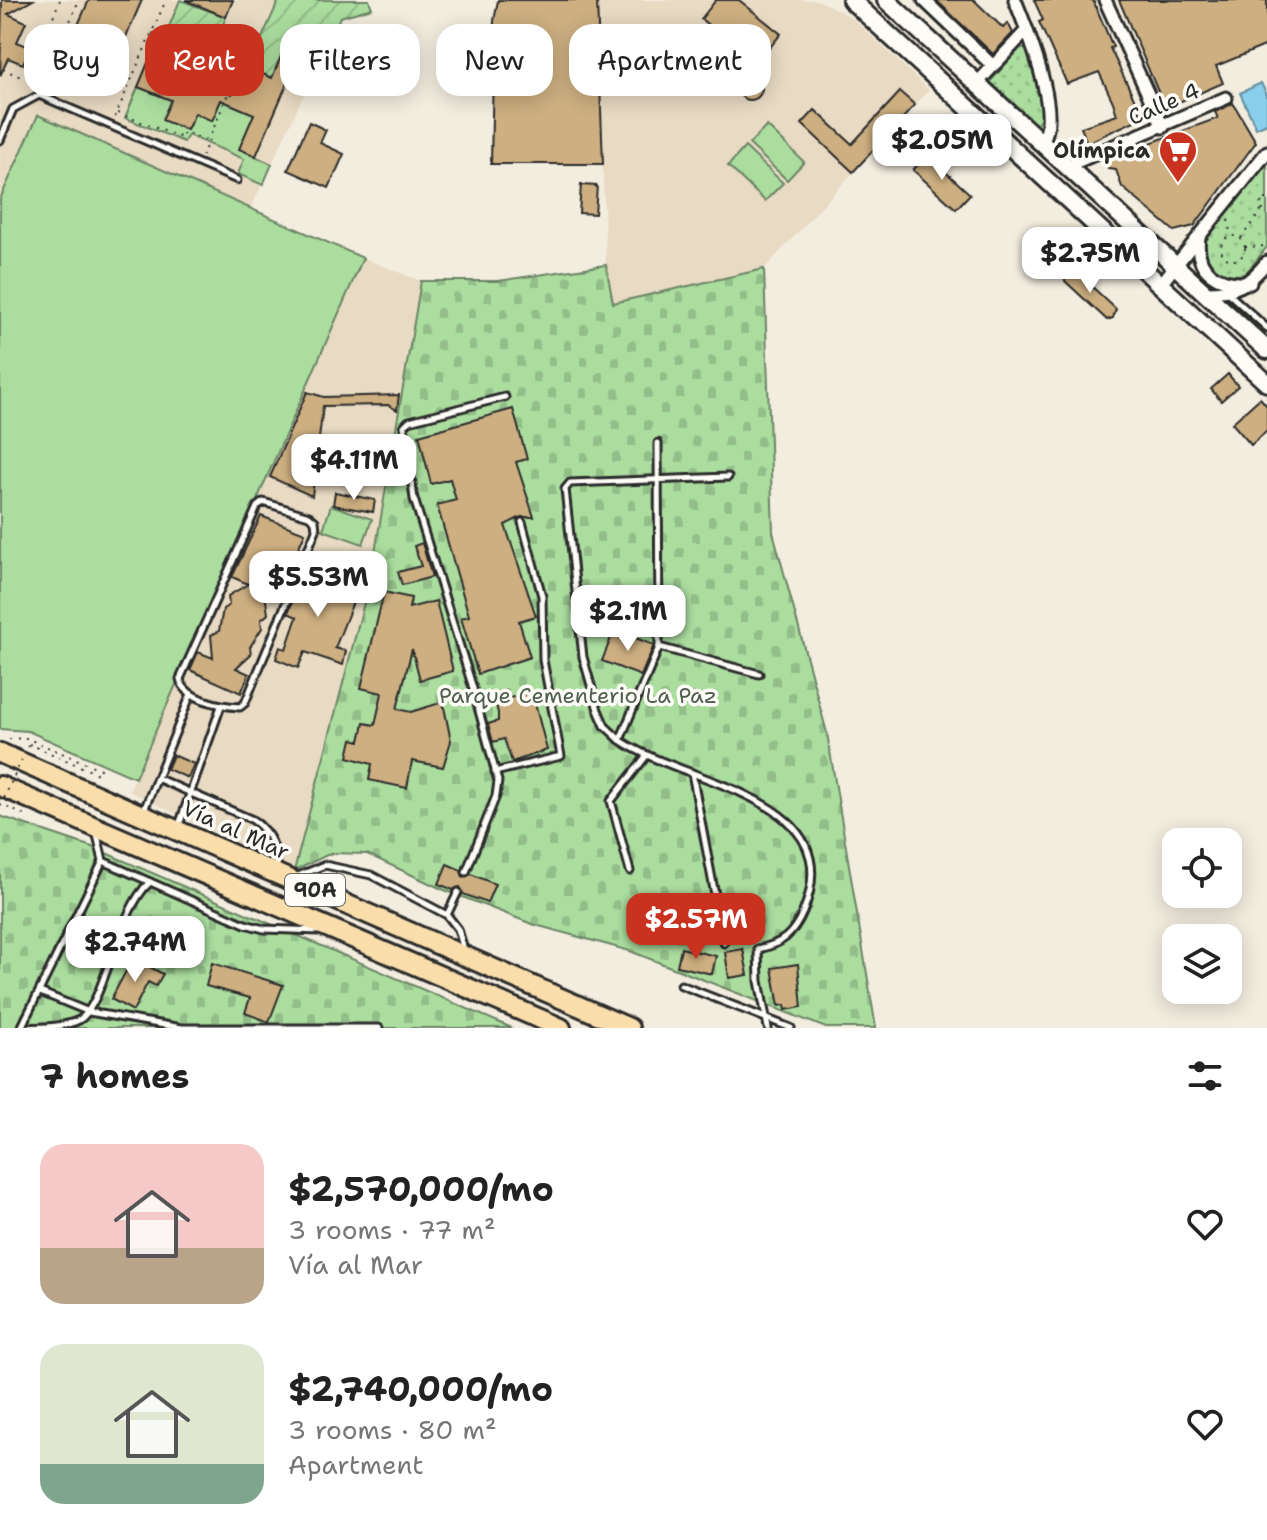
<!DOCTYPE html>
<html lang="en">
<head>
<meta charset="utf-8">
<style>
	body { margin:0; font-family:"Shantell Sans",sans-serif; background:#f6f6f6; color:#222; height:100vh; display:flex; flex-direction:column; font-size:30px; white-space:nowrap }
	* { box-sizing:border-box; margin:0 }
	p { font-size:26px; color:#767676 }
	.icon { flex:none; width:44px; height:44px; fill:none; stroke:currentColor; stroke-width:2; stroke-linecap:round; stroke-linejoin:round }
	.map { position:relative; height:1028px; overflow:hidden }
	.drawer { display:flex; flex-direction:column; background:#fff; flex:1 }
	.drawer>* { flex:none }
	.top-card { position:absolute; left:24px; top:24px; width:800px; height:72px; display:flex; gap:16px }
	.tools { position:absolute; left:1162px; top:828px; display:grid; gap:16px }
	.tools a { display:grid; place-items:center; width:80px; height:80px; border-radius:16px; background:#fff; box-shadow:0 4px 20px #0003; font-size:40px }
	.price { position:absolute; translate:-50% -68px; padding:0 18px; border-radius:16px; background:#fff; color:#222; font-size:26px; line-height:52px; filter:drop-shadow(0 2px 4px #0008) }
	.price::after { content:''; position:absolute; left:50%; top:48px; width:24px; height:18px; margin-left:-12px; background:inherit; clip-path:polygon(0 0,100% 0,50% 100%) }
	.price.active { background:#c8321e; color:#fff }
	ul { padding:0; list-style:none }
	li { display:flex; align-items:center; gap:24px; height:200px; padding:0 40px }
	li span { display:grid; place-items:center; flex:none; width:224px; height:160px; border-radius:24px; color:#555 }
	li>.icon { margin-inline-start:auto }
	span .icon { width:96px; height:96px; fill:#fffc; stroke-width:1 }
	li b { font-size:34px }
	h2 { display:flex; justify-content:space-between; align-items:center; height:96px; padding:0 40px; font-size:34px }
	.pill { padding:0 28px; border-radius:24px; background:#fff; box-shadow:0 4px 20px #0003; font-size:28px; line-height:72px }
	.pill.active { background:#c8321e; color:#fff }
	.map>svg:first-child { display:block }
	.built { fill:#e8dac3 }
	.grass { fill:#abdd9f; stroke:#6b8465; stroke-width:2 }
	.cemetery { fill:url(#cemetery-stones); stroke:#6b8465; stroke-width:2 }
	.park { fill:url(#park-dots); stroke:#6b8465; stroke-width:2 }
	.garden { fill:url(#garden-furrows); stroke:#6b8465; stroke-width:2 }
	.water { fill:#89ceeb; stroke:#638d9e; stroke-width:2 }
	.building { fill:#cdaf81; stroke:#2b2b2b; stroke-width:2 }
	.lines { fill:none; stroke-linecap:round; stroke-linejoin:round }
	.service-casing { stroke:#2b2b2b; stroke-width:11 }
	.minor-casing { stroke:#2b2b2b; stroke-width:17 }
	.secondary-casing { stroke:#2b2b2b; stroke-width:22 }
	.trunk-casing { stroke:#2b2b2b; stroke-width:24 }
	.path { stroke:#2b2b2b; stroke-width:2; stroke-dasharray:2 6; stroke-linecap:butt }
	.service { stroke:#fdfcf7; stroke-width:5 }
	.minor { stroke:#fdfcf7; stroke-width:11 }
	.secondary { stroke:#fdfcf7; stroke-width:16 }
	.trunk { stroke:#f9deab; stroke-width:18 }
	.path-bridge { stroke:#2b2b2b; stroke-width:2; stroke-dasharray:2 6; stroke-linecap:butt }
	.labels { text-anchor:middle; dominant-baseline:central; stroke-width:7; stroke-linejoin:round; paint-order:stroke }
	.shield { fill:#fdfcf7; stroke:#6a6a68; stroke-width:2 }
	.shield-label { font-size:20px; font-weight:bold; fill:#2b2b2b }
	.street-label { font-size:22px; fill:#2b2b2b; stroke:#fdfcf7 }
	.poi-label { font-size:22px; font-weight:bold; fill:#2b2b2b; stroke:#fdfcf7; text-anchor:end }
	.park-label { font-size:22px; fill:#51604e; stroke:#fdfcf7 }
</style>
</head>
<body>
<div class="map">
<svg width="1267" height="1028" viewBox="0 0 1267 1028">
	<defs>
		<pattern id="cemetery-stones" width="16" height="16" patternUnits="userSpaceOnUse" patternTransform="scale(2)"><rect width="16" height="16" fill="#abdd9f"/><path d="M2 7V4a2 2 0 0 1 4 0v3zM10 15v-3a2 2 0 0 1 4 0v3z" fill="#93be89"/></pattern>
		<pattern id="park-dots" width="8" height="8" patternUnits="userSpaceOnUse" patternTransform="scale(2)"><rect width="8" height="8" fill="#abdd9f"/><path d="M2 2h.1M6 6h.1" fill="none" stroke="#93be89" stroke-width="1.8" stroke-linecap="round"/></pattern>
		<pattern id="garden-furrows" width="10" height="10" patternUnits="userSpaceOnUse" patternTransform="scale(2)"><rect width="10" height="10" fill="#abdd9f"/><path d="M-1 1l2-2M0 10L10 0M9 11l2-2" fill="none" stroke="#93be89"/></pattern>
	</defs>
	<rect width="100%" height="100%" fill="#f3eddf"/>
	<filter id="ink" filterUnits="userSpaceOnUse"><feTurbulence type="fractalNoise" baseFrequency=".0125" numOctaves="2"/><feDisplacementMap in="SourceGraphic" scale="16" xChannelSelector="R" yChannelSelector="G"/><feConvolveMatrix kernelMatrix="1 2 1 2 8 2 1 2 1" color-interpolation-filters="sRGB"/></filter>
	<g filter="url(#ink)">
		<g class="built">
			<polygon points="0,0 369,0 372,8 340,17 251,208 38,115 0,199"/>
			<polygon points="597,0 818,0 851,17 929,90 764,269 613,304 606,265"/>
			<polygon points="363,258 421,281 371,576 294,871 129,791"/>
		</g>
		<g class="grass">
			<polygon points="138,87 171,100 163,120 187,130 195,113 212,120 221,100 254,114 240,149 272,164 263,185 238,174 244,159 188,135 184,142 125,118"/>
			<polygon points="38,115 363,258 135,778 28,731 0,729 0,199"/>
			<polygon points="767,126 804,162 787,180 749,144"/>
			<polygon points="745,147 783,183 765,201 728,166"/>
			<polygon points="331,505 372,519 363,544 323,530"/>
		</g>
		<g class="cemetery">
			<polygon points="606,265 613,303 764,269 773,532 827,733 876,1028 826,1028 630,951 532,924 442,889 367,854 331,853 294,871 371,576 421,281 498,281"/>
			<polygon points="0,816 92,847 512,1028 0,1028"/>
		</g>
		<g class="park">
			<polygon points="1020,48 1028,50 1043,113 1036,126 989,83"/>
			<polygon points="1267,163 1267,247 1245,274 1224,276 1208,260 1204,243"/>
		</g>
		<polygon class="garden" points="180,0 226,17 222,27 244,37 242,42 257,49 279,0 369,0 372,8 340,17 314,75 295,67 299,56 284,50 272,78 253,70 250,75 242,72 229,103 224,90 207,83 191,84 203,56 164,39"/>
		<polygon class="water" points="1261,83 1267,95 1267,123 1256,128 1240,93"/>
		<g class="building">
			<polygon points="2,0 33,0 8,14 26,22 17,42 30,47 23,64 8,58 0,76"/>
			<polygon points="89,0 142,0 100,97 55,77"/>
			<polygon points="185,0 233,0 226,17"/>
			<polygon points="498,0 597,0 603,164 491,164 494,21"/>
			<polygon points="716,0 739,0 781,34 756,64 701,19"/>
			<polygon points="936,0 974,0 1003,28 1008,23 1013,33 993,54"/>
			<polygon points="1034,0 1093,0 1113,47 1110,48 1143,117 1087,143 1081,127 1117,115 1113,102 1099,72 1067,84 1039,22 1043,20"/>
			<polygon points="1119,0 1267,0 1267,45 1216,66 1223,83 1165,108"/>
			<polygon points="197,30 238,48 230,65 204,53 194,78 232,94 242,71 250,75 253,70 272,78 284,49 299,56 256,156 239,149 254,114 221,100 212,121 195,113 187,130 162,120 171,100 138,87 158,38 188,49"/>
			<circle cx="750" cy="88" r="12"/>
			<polygon points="900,92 915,105 853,172 802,124 815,110 852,144"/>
			<polygon points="1233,103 1256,142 1194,226 1174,231 1122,187 1116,170 1108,169 1104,160 1218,118 1215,112"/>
			<polygon points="309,122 326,130 320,143 344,154 329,188 288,170"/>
			<polygon points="927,155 970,194 956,209 913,170"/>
			<polygon points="581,185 597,186 595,214 579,213"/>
			<polygon points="1074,270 1116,309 1113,318 1107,320 1065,281 1065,274"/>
			<polygon points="1228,374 1238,386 1221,401 1211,389"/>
			<polygon points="307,392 324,397 399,395 397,410 388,405 323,406 312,496 270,477"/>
			<polygon points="1260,398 1267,406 1267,431 1251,445 1232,423"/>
			<polygon points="513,409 527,459 516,462 534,517 521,517 505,525 536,616 519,621 530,657 478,674 461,618 469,616 437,505 456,500 450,479 431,484 419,435"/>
			<polygon points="335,492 375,500 373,512 333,505"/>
			<polygon points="261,516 305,533 292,562 296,564 283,596 264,587 268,614 261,620 262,628 250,647 251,654 236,668 249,674 241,693 190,670 198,652 213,658 211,635 219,631 223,609 229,605 228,596 248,584 232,577"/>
			<polygon points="422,543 432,577 402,585 398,572 421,566 414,546"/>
			<polygon points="306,568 358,589 335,648 346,651 343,665 305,652 298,668 276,659 280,647 286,649 297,617 288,613"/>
			<polygon points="384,592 411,598 409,608 436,601 453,671 420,680 412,649 397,709 411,712 443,702 451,741 443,767 412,761 407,788 369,780 372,764 348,757 352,739 360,741 364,723 375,725 382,693 361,688"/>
			<polygon points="614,630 654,645 641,676 602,661"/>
			<polygon points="507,690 509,698 532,692 547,750 512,762 504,739 493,742 488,724 498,721 498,713 493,694"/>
			<polygon points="173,755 194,764 188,778 167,769"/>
			<polygon points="447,864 461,870 463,877 471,874 495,884 487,903 463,894 460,887 453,890 439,884"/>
			<polygon points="681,948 716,956 712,974 677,966"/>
			<polygon points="743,949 748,975 729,978 725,952"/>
			<polygon points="133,958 163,974 156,986 148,982 133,1011 111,999"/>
			<polygon points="212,963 283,985 269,1022 245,1013 250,998 206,986"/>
			<polygon points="798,964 802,1007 786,1010 785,1005 779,1006 772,968"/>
		</g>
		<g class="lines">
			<g class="service-casing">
				<g id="service">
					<polyline points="0,140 13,109 39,95 237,180"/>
					<polyline points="1227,292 1267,328"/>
					<path d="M658,443L659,647L620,740C684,785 852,795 803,912C793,935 782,944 758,949L759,981L768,1028"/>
					<path d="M263,502L309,516L315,521L316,530L245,703L240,707C222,706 185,700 180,679L257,507Z"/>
					<polyline points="659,647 759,674"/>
					<polyline points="620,740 605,726 598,710 583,657 565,489 570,483 728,477"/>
					<polyline points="495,772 561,756 543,660 542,596 522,522"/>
					<polyline points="692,773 724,943"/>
					<path d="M159,779L253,820C273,835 275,847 278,871"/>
					<polyline points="144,810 191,694"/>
					<polyline points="179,825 221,706"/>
					<polyline points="97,835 103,861 245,924 264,929 320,931"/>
					<polyline points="630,871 611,801 647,755"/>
					<polyline points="466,872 496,796 498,781 472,685 414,499 404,426 409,421 505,397"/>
					<polyline points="298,876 325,865 371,875 447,915 458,929 464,950"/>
					<polyline points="447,915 458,892"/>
					<polyline points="681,985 791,1028"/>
					<polyline points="40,992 89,1012 182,1028 379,1028"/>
					<polyline points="21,1028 103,861"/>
					<path d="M23,1028C40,1027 63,1028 79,1020C104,1007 117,911 150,882"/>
				</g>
			</g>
			<g class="minor-casing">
				<g id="minor">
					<polyline points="924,0 993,66"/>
					<path d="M1015,0C1028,32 1058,106 1045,136"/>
					<polyline points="1105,0 1163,127"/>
					<polyline points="981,79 1027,30"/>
					<polyline points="1074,163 1226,98"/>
					<path d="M1199,237C1194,272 1219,285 1250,283"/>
					<polyline points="1160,285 1267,152"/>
					<path d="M1206,292C1236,292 1248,285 1267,262"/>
				</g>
			</g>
			<g class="secondary-casing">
				<g id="secondary">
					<polyline points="851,0 1267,383"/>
					<polyline points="886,0 1267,350"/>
				</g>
			</g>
			<g class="trunk-casing">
				<g id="trunk">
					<polyline points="0,753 629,1028"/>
					<polyline points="0,786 561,1028"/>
				</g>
			</g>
			<g class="path">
				<polyline points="152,33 207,57 200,76 230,89 202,156"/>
				<polyline points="27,54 34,57"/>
				<polyline points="205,67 238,81"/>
				<polyline points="3,69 21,77"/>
				<polyline points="231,78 248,38"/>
				<polyline points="45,81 29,74 60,0"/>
				<polyline points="196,86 200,77"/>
				<polyline points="42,87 79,0"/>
				<polyline points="118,113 182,138 184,132 208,141"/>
				<polyline points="115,117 166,0"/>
				<polyline points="1267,199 1261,200 1262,210 1267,209"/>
				<polyline points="1228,220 1230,233"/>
				<circle cx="1233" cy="248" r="12"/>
				<polyline points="1241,238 1262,210"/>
				<polyline points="1245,247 1267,246"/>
				<polyline points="9,739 26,738 100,769 98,774 29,744"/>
				<polyline points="0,804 24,815"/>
			</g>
			<use href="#service" class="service"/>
			<use href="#minor" class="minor"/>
			<use href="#secondary" class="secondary"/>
			<use href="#trunk" class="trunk"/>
			<polyline class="path-bridge" points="4,798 29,744"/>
		</g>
	</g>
	<defs>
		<g id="supermarket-pin" transform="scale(2)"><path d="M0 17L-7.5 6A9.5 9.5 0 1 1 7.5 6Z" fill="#c8321e" stroke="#fdfcf7"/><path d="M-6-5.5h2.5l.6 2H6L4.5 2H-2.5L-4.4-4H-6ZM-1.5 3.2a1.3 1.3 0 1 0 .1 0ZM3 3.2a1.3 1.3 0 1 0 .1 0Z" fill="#fff"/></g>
	</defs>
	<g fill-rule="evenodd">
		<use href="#supermarket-pin" x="1178" y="150"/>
	</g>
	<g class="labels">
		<rect class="shield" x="285" y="874" width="60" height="32" rx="6"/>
		<g class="shield-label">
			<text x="315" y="890">90A</text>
		</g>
		<g class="street-label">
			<text transform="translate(1164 104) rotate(-23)">Calle 4</text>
			<text transform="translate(236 830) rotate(24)">Vía al Mar</text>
		</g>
		<g class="poi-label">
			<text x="1150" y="150">Olímpica</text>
		</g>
		<g class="park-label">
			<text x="578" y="695">Parque Cementerio La Paz</text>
		</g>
	</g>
</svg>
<div class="tools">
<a><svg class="icon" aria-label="locate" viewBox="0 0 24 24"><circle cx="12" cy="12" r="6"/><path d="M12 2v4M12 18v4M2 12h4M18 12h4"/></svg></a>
<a><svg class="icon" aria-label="layers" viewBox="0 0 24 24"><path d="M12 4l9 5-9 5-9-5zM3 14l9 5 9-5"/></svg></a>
</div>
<b class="price" style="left:942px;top:182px">$2.05M</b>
<b class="price" style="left:1090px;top:295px">$2.75M</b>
<b class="price" style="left:354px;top:502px">$4.11M</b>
<b class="price" style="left:318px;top:619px">$5.53M</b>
<b class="price" style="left:628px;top:653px">$2.1M</b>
<b class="price active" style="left:696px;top:961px">$2.57M</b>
<b class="price" style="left:135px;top:984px">$2.74M</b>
<div class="top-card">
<a class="pill">Buy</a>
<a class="pill active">Rent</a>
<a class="pill">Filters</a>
<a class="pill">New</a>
<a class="pill">Apartment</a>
</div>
</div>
<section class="drawer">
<h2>7 homes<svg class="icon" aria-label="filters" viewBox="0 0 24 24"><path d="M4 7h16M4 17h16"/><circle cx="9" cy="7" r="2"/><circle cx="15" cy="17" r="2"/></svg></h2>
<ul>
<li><span style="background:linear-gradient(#f6c9c9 65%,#b9a48a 0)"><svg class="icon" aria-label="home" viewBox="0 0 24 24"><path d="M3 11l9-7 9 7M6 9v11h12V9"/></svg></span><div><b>$2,570,000/mo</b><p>3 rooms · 77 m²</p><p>Vía al Mar</p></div><svg class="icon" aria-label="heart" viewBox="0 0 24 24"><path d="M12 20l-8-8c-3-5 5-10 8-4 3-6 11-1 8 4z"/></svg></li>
<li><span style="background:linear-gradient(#dfe7d0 75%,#7fa58c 0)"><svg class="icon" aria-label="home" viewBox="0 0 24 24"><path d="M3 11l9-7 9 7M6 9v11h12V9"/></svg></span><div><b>$2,740,000/mo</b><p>3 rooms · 80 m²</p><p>Apartment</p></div><svg class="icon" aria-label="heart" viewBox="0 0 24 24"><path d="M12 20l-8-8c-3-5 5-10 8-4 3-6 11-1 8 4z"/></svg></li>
</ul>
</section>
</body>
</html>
